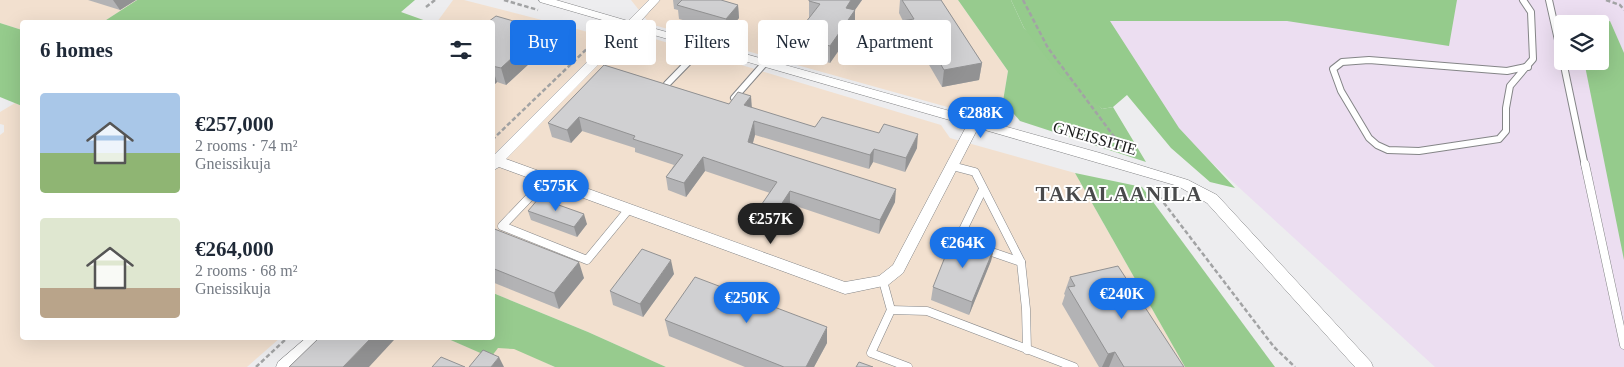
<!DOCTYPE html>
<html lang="en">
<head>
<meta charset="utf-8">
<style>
	body { margin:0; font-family:Georgia,serif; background:#f2f2f3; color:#1f2937; height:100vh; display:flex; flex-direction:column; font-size:19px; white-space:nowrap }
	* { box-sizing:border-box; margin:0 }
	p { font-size:16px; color:#747a83 }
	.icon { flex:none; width:28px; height:28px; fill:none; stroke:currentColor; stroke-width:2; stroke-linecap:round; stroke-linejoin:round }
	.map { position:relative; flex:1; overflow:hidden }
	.details { position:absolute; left:20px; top:20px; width:475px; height:320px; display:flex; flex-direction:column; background:#fff; border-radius:5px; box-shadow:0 5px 20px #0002 }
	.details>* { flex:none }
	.banner { position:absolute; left:510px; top:20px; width:475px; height:45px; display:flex; gap:10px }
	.tools { position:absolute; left:1554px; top:15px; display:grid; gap:10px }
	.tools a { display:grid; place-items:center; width:55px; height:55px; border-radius:5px; background:#fff; box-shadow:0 5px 20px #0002; font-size:25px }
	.price { position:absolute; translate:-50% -42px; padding:0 11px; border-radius:18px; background:#1a73e8; color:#fff; font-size:16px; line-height:32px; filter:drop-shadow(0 1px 2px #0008) }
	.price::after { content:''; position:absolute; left:50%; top:30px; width:15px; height:11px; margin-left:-8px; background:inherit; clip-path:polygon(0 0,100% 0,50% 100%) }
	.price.active { background:#222; color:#fff }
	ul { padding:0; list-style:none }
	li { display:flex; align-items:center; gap:15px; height:125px; padding:0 20px }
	li span { display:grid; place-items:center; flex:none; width:140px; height:100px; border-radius:5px; color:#555 }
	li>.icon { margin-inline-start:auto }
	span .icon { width:60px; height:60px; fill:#fffc; stroke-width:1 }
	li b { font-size:21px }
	h2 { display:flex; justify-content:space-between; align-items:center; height:60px; padding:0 20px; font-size:21px }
	.pill { padding:0 18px; border-radius:5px; background:#fff; box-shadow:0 5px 20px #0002; font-size:18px; line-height:45px }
	.pill.active { background:#1a73e8; color:#fff }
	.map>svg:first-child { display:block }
	.commercial { fill:#f2e0cf }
	.industrial { fill:#ecdef1; fill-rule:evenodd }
	.green { fill:#97cb8e }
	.forest { fill:#95cb8c }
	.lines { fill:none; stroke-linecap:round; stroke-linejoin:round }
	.service-far1-casing { stroke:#848587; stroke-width:8 }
	.service-casing { stroke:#848587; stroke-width:9 }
	.minor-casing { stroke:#848587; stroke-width:1 }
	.path { stroke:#a2a3a4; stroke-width:2.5; stroke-dasharray:4.5 2.5; stroke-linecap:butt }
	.service-far1 { stroke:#fff; stroke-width:6 }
	.service { stroke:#fff; stroke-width:8 }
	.minor { fill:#fff; fill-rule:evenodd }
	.wall { fill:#b3b3b5 }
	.shaded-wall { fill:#929293 }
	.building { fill:#d0d0d2; stroke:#929293 }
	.labels { text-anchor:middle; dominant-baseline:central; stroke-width:4; stroke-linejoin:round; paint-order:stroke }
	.street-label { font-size:16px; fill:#1b1c1c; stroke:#fff }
	.district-label { font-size:21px; font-weight:bold; letter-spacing:1px; fill:#494a4b; stroke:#fff }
</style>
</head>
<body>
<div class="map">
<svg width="1624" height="367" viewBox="0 0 1624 367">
	<rect width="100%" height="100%" fill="#ededef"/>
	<g class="commercial">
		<polygon points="0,0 137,0 103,22 22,22 22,30 0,23"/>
		<polygon points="453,0 464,0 588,32 590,38 620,46 645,36 941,125 950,138 1075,173 1185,367 666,367 588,332 493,293 492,22 437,22"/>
		<polygon points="631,0 958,0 1008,71 1003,101 994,120 650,24"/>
		<polygon points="15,103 22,106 22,338 280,338 247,367 0,367 0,135 4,132 4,125 0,124 0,112"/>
		<polygon points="335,338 446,338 486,355 498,348 514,348 555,367 306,367"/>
	</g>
	<path class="industrial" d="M1079,0H1624V367H1435L1152,108ZM1562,24H1600V61H1562Z"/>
	<g class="green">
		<polygon points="958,0 1011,0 1024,28 1102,109 1113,107 1146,162 1020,121 1003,101 1008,71"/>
		<polygon points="1075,173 1142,187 1275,367 1185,367"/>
		<polygon points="493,293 588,332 666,367 555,367 514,349 498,348 488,361 485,355 446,338 492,338"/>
	</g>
	<g class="forest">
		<polygon points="137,0 415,0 401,12 429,22 103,22"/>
		<polygon points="1011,0 1457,0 1449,46 1287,21 1110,21 1179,128 1235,188 1210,182 1171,148 1127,95 1113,107 1102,109 1058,73 1024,28"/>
		<polygon points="1610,21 1624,53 1624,260 1584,61 1600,61 1600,24 1597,24"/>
		<polygon points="0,23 22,30 22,106 0,97"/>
	</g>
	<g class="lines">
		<g class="service-far1-casing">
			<g id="service-far1">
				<polyline points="1523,0 1531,12 1533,59 1526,67"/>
				<polyline points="1549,0 1562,58"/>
				<polygon points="1369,60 1507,71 1526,67 1510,86 1506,108 1506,131 1499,139 1419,151 1388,150 1377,145 1369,138 1341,91 1333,69 1342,62"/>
				<polyline points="1563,61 1585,166"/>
				<polyline points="1526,67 1528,67"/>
				<polyline points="667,84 704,46"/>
				<polyline points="734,98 764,64"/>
			</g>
		</g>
		<g class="service-casing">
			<g id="service">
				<polyline points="1585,164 1624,345"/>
				<polyline points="952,166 975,172 1021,262 1026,309 1027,350"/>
				<polyline points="547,179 502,226 587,260 629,209"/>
				<polyline points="964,242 958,240 983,189"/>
				<polyline points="986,250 1021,262"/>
				<polyline points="883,281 891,310 871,353 908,367"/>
				<polyline points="891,310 927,311 1074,367"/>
			</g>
		</g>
		<g class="minor-casing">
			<g id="minor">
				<path d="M539,0H556L628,21L649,0H660L638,24L1100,153L1188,180L1217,195L1371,362L1373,367H1355L1207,203L1178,186L978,128L903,273L888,285L845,294L499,167L492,171V157L623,26L540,2ZM633,29L967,125L893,265L879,276L845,282L506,159Z"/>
				<polygon points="306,338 324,338 322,343 295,367 276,367 278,362"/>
			</g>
		</g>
		<g class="path">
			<polyline points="504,0 538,10"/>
			<polyline points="1023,0 1048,48 1127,154"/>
			<polyline points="1606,0 1620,5 1624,10"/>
			<polyline points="426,7 435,0"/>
			<polyline points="492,140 593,43 601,26"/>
			<polyline points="1151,186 1274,347 1295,367"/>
			<polyline points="256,367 287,338"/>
		</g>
		<use href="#service-far1" class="service-far1"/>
		<use href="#service" class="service"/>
		<use href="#minor" class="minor"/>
	</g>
	<g class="wall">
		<polygon points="88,0 136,0 120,10"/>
		<polygon points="673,0 721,0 738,5 739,18 727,32 679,19 678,10 674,9"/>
		<polygon points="809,0 862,0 855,10 855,27 830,63 796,53 795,36 809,18"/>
		<polygon points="900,0 941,0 982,63 979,80 942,87 925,58 900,62 888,40 889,23 903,21 899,13"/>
		<polygon points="492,22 534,27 536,33 538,34 543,51 506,85 497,82 492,87"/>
		<polygon points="604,65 729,104 752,108 815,127 917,148 905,172 873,162 869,169 755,135 753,143 895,202 879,234 790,204 772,233 756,228 755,214 770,193 705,171 686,197 668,190 666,177 674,165 635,152 635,148 582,131 571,143 552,137 548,123"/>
		<polygon points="528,211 587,224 577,237 531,220"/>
		<polygon points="492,228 584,278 559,309 492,282"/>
		<polygon points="994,248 991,261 969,315 931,300 933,287"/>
		<polygon points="674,274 643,317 613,305 610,291"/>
		<polygon points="1070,277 1184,367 1099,367 1062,304 1065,295 1064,294"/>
		<polygon points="665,320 827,343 814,367 745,367 669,336"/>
	</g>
	<g class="shaded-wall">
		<polygon points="113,0 136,0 120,10"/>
		<polygon points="851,0 862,0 845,24 846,8"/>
		<polygon points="738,5 739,18 727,32 726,19"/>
		<polygon points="855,10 855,27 830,63 830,46"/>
		<polygon points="534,27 537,35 538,34 543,51 506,85 501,68 529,31"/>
		<polygon points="927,41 925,58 900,62 901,45"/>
		<polygon points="982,63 979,80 942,87 944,70"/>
		<polygon points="492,67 497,82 492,87"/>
		<polygon points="751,96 752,109 744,105"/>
		<polygon points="579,117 582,131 571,143 567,130"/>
		<polygon points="754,121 755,135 749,156 748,142"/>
		<polygon points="918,134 917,148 905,172 906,158"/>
		<polygon points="874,149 873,162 869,169 870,155"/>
		<polygon points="703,157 705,171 686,197 684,183"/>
		<polygon points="896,189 895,202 879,234 880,220"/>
		<polygon points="790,191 790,204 772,233 771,220"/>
		<polygon points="584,214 587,224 577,237 574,227"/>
		<polygon points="994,248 991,261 969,315 972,302"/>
		<polygon points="671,260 674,274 643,317 640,304"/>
		<polygon points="579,262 584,278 559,309 554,293"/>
		<polygon points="827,327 827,343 814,367 806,367"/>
		<polygon points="371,338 392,338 394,340 369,367 343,367"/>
		<polygon points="1115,352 1109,367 1102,367 1108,354"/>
		<polygon points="499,357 504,367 491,367"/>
	</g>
	<g class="building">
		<polygon points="682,0 721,0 738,5 726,19 677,5"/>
		<polygon points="809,0 851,0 846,8 855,10 830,46 795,36 820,4 809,1"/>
		<polygon points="902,0 941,0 982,63 944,70 927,41 901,45 889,23 914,19"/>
		<polygon points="496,16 534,27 529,31 538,34 501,68 492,66 492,22 488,22"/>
		<polygon points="604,65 729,104 738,92 751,96 744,105 815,127 822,117 879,133 884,124 918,134 906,158 874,149 870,155 754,121 748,142 896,189 880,220 790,191 771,220 755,214 777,182 703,157 684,183 666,177 683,155 633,139 635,136 579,117 567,130 548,123"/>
		<polygon points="539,198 584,214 574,227 528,211"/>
		<polygon points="492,228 579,262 554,293 492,268"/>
		<polygon points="953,237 994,248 972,302 933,287"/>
		<polygon points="642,249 671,260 640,304 610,291"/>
		<polygon points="1118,266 1184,367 1124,367 1115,352 1108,354 1068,287 1075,286 1070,277"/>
		<polygon points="695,277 827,327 806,367 784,367 665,320"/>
		<polygon points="319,338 371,338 343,367 289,367"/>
		<polygon points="483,350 499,357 491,367 469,367"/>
		<polygon points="441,357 465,367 432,367"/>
		<polygon points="859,362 873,367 856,367"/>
	</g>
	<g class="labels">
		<g class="street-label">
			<text transform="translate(1095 138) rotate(16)">GNEISSITIE</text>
		</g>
		<g class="district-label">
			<text x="1119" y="194">TAKALAANILA</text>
		</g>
	</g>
</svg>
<div class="tools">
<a><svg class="icon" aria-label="layers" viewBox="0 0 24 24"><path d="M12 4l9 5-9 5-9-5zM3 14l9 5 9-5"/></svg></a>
</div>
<b class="price" style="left:981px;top:139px">€288K</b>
<b class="price" style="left:556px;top:212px">€575K</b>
<b class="price active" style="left:771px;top:245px">€257K</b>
<b class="price" style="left:963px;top:269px">€264K</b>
<b class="price" style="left:1122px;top:320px">€240K</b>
<b class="price" style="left:747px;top:324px">€250K</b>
<div class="banner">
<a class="pill active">Buy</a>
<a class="pill">Rent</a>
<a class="pill">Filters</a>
<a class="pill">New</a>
<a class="pill">Apartment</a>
</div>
<section class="details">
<h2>6 homes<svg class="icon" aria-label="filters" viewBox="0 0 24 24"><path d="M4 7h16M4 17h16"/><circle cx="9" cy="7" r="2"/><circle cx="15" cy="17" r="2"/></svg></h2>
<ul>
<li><span style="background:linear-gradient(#a9c7e8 60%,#8fb573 0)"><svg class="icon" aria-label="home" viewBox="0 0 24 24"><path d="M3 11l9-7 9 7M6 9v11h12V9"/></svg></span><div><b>€257,000</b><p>2 rooms · 74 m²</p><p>Gneissikuja</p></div></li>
<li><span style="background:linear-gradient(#dfe7d0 70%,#b9a48a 0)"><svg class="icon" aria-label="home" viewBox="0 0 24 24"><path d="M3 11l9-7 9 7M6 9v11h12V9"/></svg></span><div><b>€264,000</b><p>2 rooms · 68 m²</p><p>Gneissikuja</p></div></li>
</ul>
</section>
</div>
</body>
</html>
